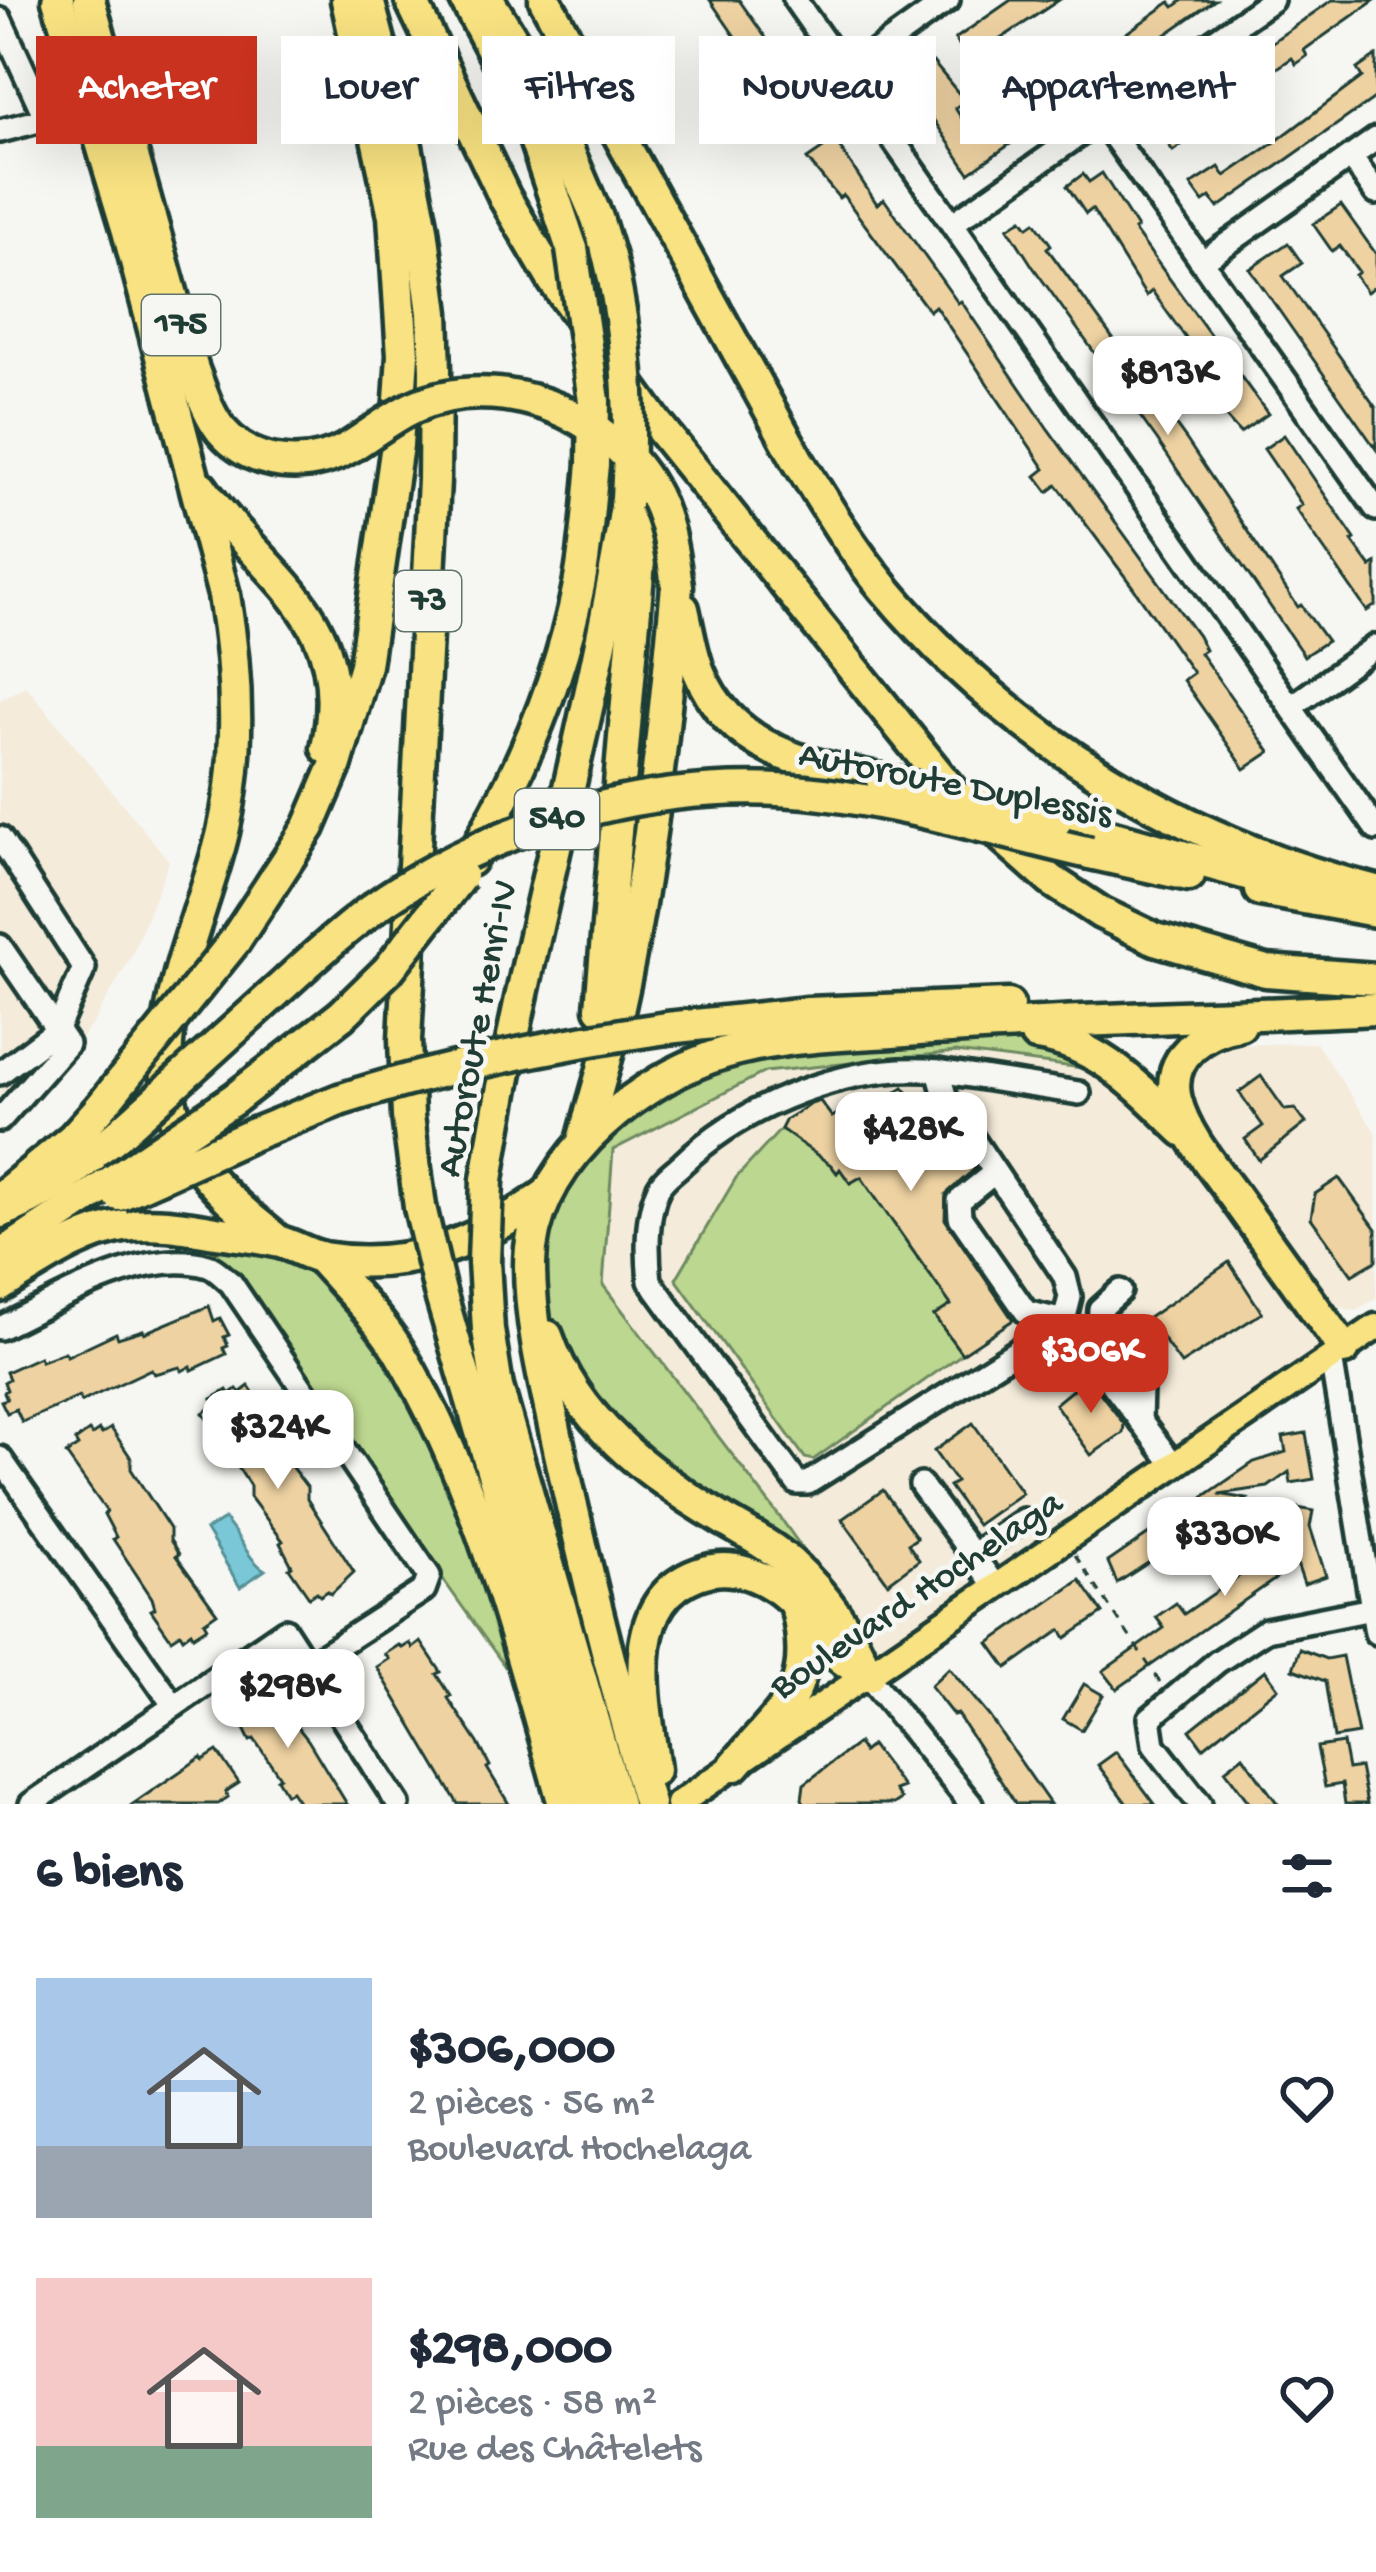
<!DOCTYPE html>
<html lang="fr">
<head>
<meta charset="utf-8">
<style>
	body { margin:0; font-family:"Gochi Hand",sans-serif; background:#f6f6f7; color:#1f2937; height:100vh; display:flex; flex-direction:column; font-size:45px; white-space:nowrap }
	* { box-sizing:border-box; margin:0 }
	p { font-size:39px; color:#747a83 }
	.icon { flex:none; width:66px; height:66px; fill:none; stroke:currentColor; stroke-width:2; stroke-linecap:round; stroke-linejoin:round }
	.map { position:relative; height:1804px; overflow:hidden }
	.details { display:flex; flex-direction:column; background:#fff; flex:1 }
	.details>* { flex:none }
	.hud { position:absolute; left:36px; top:36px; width:1305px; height:108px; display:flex; gap:24px }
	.price { position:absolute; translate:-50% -102px; padding:0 27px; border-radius:24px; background:#fff; color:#222; font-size:39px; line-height:78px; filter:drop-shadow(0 3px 6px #0008) }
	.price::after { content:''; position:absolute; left:50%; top:72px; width:36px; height:27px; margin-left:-18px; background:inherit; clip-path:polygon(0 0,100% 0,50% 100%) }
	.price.on { background:#c8321e; color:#fff }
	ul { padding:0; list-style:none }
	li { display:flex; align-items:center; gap:36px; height:300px; padding:0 36px }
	li span { display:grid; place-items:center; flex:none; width:336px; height:240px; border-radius:0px; color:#555 }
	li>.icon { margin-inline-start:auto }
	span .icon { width:144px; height:144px; fill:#fffc; stroke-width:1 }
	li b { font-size:51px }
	h2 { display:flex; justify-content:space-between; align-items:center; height:144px; padding:0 36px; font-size:51px }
	.pill { padding:0 42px; border-radius:0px; background:#fff; box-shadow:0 12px 48px #0002; font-size:42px; line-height:108px }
	.pill.on { background:#c8321e; color:#fff }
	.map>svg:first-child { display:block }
	.built { fill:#f4ebda }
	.green { fill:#bcd78f; stroke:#6e8a62; stroke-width:3 }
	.water { fill:#79c7d7; stroke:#559096; stroke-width:3 }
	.building { fill:#eed2a2; stroke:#1f3d34; stroke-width:3 }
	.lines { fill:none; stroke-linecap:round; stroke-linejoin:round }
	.minor-casing { stroke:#1f3d34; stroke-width:30 }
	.major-casing { stroke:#1f3d34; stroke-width:33 }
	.highway-casing { stroke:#1f3d34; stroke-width:39 }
	.path { stroke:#1f3d34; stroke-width:3; stroke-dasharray:9 9; stroke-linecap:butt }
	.minor { stroke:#f6f6f2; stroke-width:21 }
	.major { stroke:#f8e281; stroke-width:24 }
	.highway { stroke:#f8e281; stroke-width:30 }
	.highway-bridge-casing { stroke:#1f3d34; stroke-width:39; stroke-linecap:butt }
	.highway-bridge { stroke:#f8e281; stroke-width:30 }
	.labels { text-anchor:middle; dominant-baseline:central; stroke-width:9; stroke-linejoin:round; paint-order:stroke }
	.shield { fill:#f6f6f2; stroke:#60746d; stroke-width:3 }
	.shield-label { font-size:36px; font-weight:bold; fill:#1f3d34 }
	.street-label { font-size:39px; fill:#1f3d34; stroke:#f6f6f2 }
</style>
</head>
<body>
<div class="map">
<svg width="1376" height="1804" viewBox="0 0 1376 1804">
	<rect width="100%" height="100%" fill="#f6f6f2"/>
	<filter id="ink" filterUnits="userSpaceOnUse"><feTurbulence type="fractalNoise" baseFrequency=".00833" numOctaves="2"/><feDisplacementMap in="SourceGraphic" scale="24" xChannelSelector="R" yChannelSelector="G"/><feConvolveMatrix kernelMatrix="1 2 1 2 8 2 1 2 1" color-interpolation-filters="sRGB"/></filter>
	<g filter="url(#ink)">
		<g class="built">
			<polygon points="26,686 169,861 131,957 93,1023 45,1084 0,1125 0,700"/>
			<polygon points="1316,1043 1376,1133 1376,1298 1356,1311 1334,1306 1189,1103 1186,1079 1195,1058 1221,1045"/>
			<polygon points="956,1052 1122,1073 1344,1349 884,1664 782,1520 603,1285 613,1149 765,1072"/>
		</g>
		<g class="green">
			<polygon points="1026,1033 1122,1073 956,1052 765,1072 613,1150 603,1285 782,1520 884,1664 818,1594 648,1471 563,1370 530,1264 582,1144 710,1058"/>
			<polygon points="781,1129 824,1159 826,1157 836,1172 840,1169 850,1183 861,1177 951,1305 935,1317 962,1354 813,1460 805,1458 676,1279 736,1178"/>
			<polygon points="243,1248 313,1265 397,1349 537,1712 211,1252"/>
		</g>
		<path class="water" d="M224,1519C239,1534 247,1559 265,1570L240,1587L206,1530Z"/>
		<g class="building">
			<polygon points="710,0 739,0 822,117 801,133"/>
			<polygon points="1011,0 1059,0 969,60 955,39"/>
			<polygon points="1183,0 1215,0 969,173 907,80 933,62 965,101 955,108 976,140 1053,84 1048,77 1068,63 1073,70 1098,51 1093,45 1106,36 1111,44 1170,2 1174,7"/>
			<polygon points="1332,0 1375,0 1304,50 1307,56 1296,64 1292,58 1193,126 1198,133 1173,151 1154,125"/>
			<polygon points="1376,56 1376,97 1218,208 1210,197 1203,202 1191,185 1219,167 1225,176 1275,142 1362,77 1357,69"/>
			<polygon points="835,140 877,204 884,199 958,303 961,301 1048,429 1198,636 1205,650 1200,653 1270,752 1245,769 1183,680 1193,673 1132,586 1057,485 1048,492 1036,476 1045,469 935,306 929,311 843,195 839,198 807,159"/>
			<polygon points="1102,173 1137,228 1134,230 1268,414 1240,433 1215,405 1226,397 1185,337 1152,291 1146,296 1092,209 1086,214 1067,186 1083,174 1089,182"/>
			<polygon points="1341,205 1376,254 1376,286 1367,292 1355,275 1359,272 1340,246 1332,251 1313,224"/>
			<polygon points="1022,219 1028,227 1035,222 1051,245 1047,248 1186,439 1298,607 1301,605 1327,641 1304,656 1157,440 1033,267 1008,228"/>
			<polygon points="1288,243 1302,263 1283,276 1376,408 1376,449 1250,269"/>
			<polygon points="1284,435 1355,539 1352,541 1371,567 1376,563 1376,605 1367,611 1296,509 1302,505 1264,449"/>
			<polygon points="1261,1076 1285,1110 1295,1109 1306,1123 1259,1160 1245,1139 1263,1126 1239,1092"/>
			<polygon points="903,1087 914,1100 926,1092 975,1169 946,1194 945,1219 1013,1320 962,1354 934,1316 951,1305 861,1177 850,1183 840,1169 837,1173 831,1165 781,1129 786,1119 811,1104 820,1101 832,1117 846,1109 850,1113 885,1094 888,1098"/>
			<polygon points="1339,1178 1376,1229 1376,1261 1352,1275 1311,1218 1315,1194"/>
			<polygon points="1229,1262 1262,1313 1181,1364 1148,1318"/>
			<polygon points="209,1306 214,1321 220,1318 229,1335 224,1337 228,1346 223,1348 226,1354 192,1370 191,1366 182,1371 180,1367 154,1374 151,1369 81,1402 79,1397 22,1422 16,1409 7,1413 1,1401 7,1399 4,1392 7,1390 4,1382 9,1379 6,1372 39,1357 41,1361 65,1352 67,1356 116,1333 118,1338 143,1330 144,1333"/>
			<polygon points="1088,1377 1124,1424 1123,1433 1091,1455 1055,1404"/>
			<polygon points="249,1386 269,1417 269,1428 277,1442 274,1444 307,1487 307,1499 354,1572 331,1594 328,1591 320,1596 317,1592 309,1597 289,1568 292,1566 280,1543 283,1541 250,1497 250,1486 203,1413 216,1404 212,1399 227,1390 229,1394 237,1389 240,1393"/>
			<polygon points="973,1423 1022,1493 977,1525 949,1486 956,1482 934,1451"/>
			<polygon points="111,1428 131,1458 131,1469 170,1529 170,1540 179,1554 176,1556 217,1613 204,1622 207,1627 193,1636 191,1632 183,1638 180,1633 171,1639 151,1610 155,1608 152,1598 113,1539 116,1537 104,1514 107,1512 66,1454 78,1446 75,1441 89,1431 92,1435 99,1430 102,1434"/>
			<polygon points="1306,1433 1314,1479 1291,1483 1289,1472 1268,1487 1219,1494 1247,1499 1117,1583 1108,1562 1254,1462 1286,1452 1283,1437"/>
			<polygon points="883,1490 917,1538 908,1544 919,1560 888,1583 842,1519"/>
			<polygon points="1298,1508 1313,1511 1310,1527 1326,1576 1304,1584 1297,1564 1117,1689 1103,1671 1164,1628 1156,1617 1176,1603 1184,1614 1290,1541 1282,1517"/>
			<polygon points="1080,1580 1103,1613 1066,1638 1061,1630 1007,1668 989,1643"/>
			<polygon points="421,1642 441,1672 437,1674 451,1696 448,1698 478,1743 490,1766 487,1768 509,1804 458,1804 377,1667 389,1659 385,1654 399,1645 402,1648 410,1643 413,1648"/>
			<polygon points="1300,1649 1326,1659 1342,1656 1358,1734 1334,1738 1325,1681 1293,1669"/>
			<polygon points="949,1668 989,1716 1050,1804 1016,1804 957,1714 953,1715 930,1686"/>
			<polygon points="1265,1670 1278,1688 1203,1748 1190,1730"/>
			<polygon points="1084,1684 1103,1695 1082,1730 1063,1719"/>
			<polygon points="267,1688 308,1740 347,1804 300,1804 291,1791 286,1794 277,1779 280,1777 254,1739 250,1741 235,1710"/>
			<polygon points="858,1743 863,1752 871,1745 903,1787 895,1790 901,1799 894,1804 805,1804 802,1799 804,1784"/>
			<polygon points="1343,1743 1348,1769 1360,1767 1367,1804 1345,1804 1342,1784 1325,1787 1317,1747"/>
			<polygon points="217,1751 239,1783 225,1792 228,1797 218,1804 133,1804 201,1757 203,1760"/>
			<polygon points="1116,1752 1155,1804 1127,1804 1098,1765"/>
			<polygon points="1243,1756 1269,1792 1278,1804 1250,1804 1225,1770"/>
		</g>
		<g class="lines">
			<g class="minor-casing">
				<g id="minor">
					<polyline points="795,0 1376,829"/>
					<polyline points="0,19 46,119 0,131"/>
					<polyline points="846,73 948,0"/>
					<polyline points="1102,120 1376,509"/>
					<polyline points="1351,157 1376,193"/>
					<polyline points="952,224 1272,0"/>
					<polyline points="1203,261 1376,139"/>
					<polyline points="1291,707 1376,646"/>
					<polyline points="0,838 84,968 57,1030 0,1073"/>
					<polyline points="0,946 67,1044 0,1120"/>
					<polyline points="938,1071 1079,1093"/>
					<path d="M995,1172L946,1099L938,1071C852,1062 746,1103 683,1163C676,1170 662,1179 658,1189C646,1216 647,1253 650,1281L797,1483H808L1064,1321L1070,1297L1065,1277L995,1172L959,1201L960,1217L1026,1312L1064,1321L1174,1465"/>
					<polyline points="1120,1291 1100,1309 1099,1329 1141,1387 1140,1421"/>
					<path d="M0,1328C56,1302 144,1246 208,1266C216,1268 224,1278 231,1283L429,1576L424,1590L308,1665"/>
					<polyline points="1331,1357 1376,1633"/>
					<polyline points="0,1458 174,1706"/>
					<polyline points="921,1485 996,1587"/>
					<polyline points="972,1555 1023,1520"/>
					<polyline points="868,1676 971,1804"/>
					<polyline points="31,1804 285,1630 398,1804"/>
					<polyline points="1200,1804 1154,1745 1150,1718 1217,1662 1266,1630 1372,1609"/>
				</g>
			</g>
			<g class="major-casing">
				<polyline id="major" points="678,1804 1376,1327"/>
			</g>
			<g class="highway-casing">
				<g id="highway">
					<path d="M58,0L128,231L224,595C237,672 241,755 223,832C198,939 124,1063 199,1165C220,1195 251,1218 278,1241"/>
					<path d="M89,0L193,370C201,390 207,412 221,430C253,468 309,471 350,447"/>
					<polyline points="368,0 403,131 422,229 433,313 435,370 434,480 405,1040 408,1116 420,1207"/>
					<polyline points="411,0 505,198 554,281 656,423 953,793 1051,880 1101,913 1155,939 1266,971 1376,979"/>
					<polyline points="466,0 526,113 572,249"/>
					<polyline points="488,0 538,81 597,218 609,257"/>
					<path d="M545,0L797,459C824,503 851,548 884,588C1010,739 1186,844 1376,891"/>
					<path d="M201,487C264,579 357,615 327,748"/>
					<path d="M683,609C688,630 691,652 699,672C731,751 807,765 882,780"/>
					<polyline points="1056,821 1283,884"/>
					<polyline points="1090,853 1189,875"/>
					<path d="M470,860C520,774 560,683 579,585C587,545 589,504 593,464"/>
					<polyline points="1260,890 1376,911"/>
					<polyline points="234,942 309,827 336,764 365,665 397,445 403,355 394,216 347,0"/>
					<polyline points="601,1008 642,526"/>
					<path d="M1240,1025C1204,1031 1165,1057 1176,1100C1185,1135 1213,1167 1234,1196C1271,1247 1307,1298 1344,1349"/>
					<polyline points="667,1028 808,1013 1008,1005"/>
					<path d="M1036,1035C1100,1044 1139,1088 1184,1131"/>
					<polyline points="234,1099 342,1015"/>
					<polyline points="254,1134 339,1100"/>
					<path d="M583,1141C595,1096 609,1052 619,1007C650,869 664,726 677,586"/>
					<path d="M487,1180C522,951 592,728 627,499"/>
					<polyline points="0,1198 73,1138 100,1108"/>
					<path d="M0,1212C48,1195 82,1165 121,1132"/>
					<polyline points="0,1256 114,1180"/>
					<path d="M320,1257C346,1287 375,1314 397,1348C481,1488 519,1649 564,1804"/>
					<polyline points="484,1261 488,1330 497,1387 617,1804"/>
					<path d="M0,1286C39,1263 79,1233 124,1226C154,1221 186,1227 216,1232C237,1235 260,1237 280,1242C295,1246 308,1255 323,1258C409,1272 478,1243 547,1194"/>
					<polyline points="440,1292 590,1804"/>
					<path d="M547,1336C576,1421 648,1474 721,1518C744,1532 770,1545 790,1563C825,1595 852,1633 868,1676"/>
					<path d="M735,1765C785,1706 816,1692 797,1609"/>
					<path d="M654,1770C646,1705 620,1603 698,1574C726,1563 752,1571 776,1587C801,1603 816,1634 838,1655C846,1663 858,1669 868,1676"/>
					<path d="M649,1804C615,1688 586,1571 560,1453C547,1392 530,1328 530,1265C530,1170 626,1089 709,1058C771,1035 841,1036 906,1031C1062,1019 1219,1017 1376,1009"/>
				</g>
			</g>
			<polyline class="path" points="1075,1555 1160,1682"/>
			<use href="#minor" class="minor"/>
			<use href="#major" class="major"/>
			<use href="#highway" class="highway"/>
			<g class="highway-bridge-casing">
				<g id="highway-bridge">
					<polyline points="572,249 594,401 593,464"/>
					<path d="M609,257C629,337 632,418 627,499"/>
					<path d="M350,447C371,434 392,417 414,407C495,370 607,411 650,487C668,518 672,551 677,586"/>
					<polyline points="882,780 1056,821"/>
					<polyline points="342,1015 388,970 461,876"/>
					<path d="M339,1100C446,1066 556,1044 667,1028"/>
					<polyline points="100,1108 234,942"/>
					<path d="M121,1132C173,1085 224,1039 276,992C312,959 348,925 388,898C511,816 675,775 823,794C912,805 1002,833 1090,853"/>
					<polyline points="114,1180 234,1099"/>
					<polyline points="119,1195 254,1134"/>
					<polyline points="420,1207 440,1292"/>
					<polyline points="484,1261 487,1180"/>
				</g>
			</g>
			<use href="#highway-bridge" class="highway-bridge"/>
		</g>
	</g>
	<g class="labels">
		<g class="shield">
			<rect x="142" y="295" width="78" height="60" rx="9"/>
			<rect x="395" y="571" width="66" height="60" rx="9"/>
			<rect x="515" y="789" width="84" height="60" rx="9"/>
		</g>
		<g class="shield-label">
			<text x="181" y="325">175</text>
			<text x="428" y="601">73</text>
			<text x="557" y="819">540</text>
		</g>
		<g class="street-label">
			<text transform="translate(955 787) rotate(11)">Autoroute Duplessis</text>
			<text transform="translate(480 1029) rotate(-79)">Autoroute Henri-IV</text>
			<text transform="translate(918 1597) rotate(-34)">Boulevard Hochelaga</text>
		</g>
	</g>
</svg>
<b class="price" style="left:1168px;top:438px">$813K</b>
<b class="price" style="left:911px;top:1194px">$428K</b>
<b class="price on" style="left:1091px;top:1416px">$306K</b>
<b class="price" style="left:278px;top:1492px">$324K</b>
<b class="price" style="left:1225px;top:1599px">$330K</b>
<b class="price" style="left:288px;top:1751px">$298K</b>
<div class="hud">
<a class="pill on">Acheter</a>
<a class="pill">Louer</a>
<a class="pill">Filtres</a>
<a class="pill">Nouveau</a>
<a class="pill">Appartement</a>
</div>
</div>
<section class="details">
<h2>6 biens<svg class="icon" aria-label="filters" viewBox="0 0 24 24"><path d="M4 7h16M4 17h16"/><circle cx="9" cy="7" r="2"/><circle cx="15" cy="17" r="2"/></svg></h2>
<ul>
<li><span style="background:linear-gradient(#a9c7e8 70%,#9aa5b1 0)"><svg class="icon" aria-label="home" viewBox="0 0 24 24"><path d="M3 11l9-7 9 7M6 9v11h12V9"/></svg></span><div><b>$306,000</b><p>2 pièces · 56 m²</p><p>Boulevard Hochelaga</p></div><svg class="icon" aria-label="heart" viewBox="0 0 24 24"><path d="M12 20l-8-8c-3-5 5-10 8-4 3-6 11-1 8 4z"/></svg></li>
<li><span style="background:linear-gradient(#f6c9c9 70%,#7fa58c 0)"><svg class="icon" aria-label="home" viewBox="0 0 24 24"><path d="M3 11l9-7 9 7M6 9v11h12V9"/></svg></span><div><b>$298,000</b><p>2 pièces · 58 m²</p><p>Rue des Châtelets</p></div><svg class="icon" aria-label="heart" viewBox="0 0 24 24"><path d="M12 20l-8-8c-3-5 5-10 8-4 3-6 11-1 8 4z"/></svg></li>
</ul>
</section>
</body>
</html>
